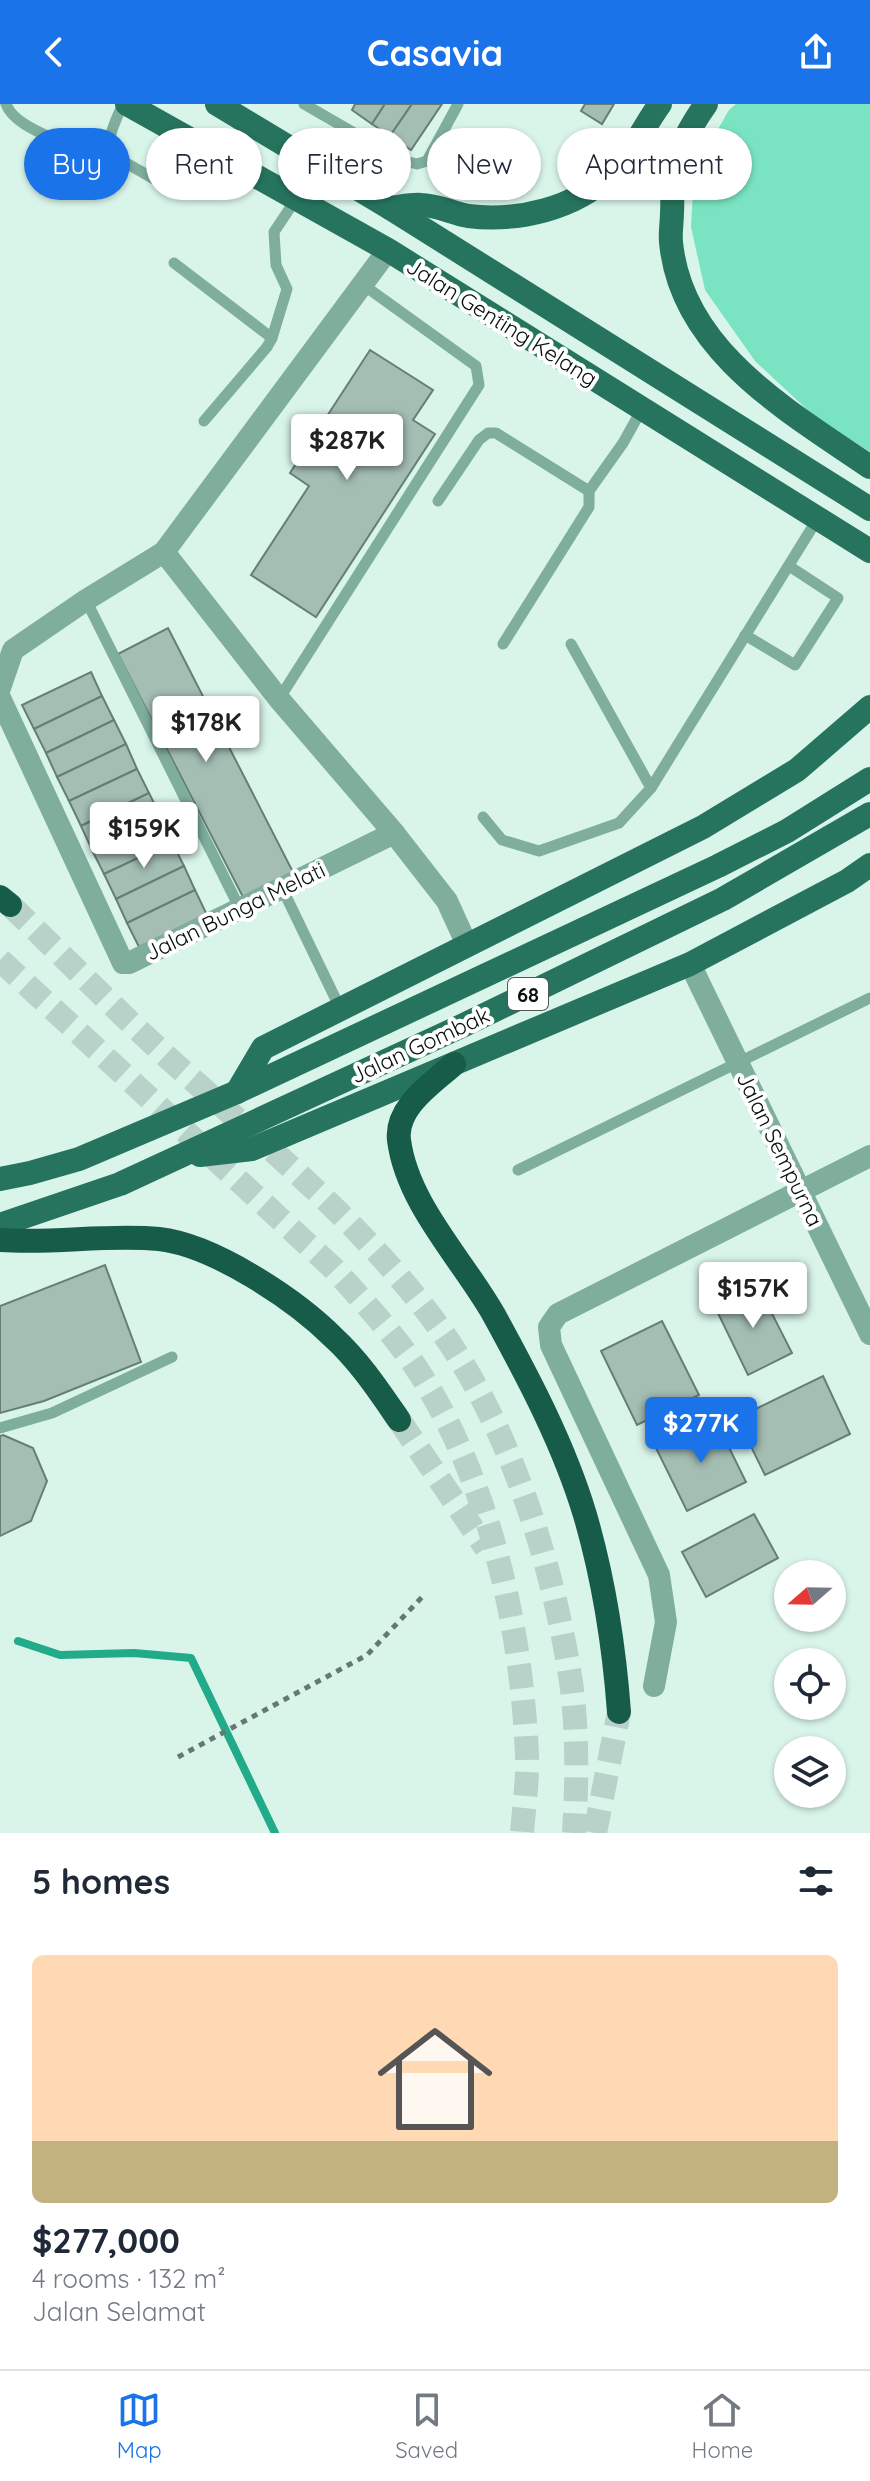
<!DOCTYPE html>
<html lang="en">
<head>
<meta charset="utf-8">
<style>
	body { margin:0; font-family:Quicksand,sans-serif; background:#f6f6f7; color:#1f2937; height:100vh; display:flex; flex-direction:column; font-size:30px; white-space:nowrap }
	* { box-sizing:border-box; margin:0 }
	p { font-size:26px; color:#747a83 }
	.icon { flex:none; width:44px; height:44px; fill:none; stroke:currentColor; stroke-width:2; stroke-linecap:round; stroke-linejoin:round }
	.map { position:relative; height:1729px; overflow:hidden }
	.sheet { display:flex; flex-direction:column; background:#fff; flex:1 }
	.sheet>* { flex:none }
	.banner { position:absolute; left:24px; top:24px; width:822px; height:72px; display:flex; gap:16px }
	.needle { width:52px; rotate:250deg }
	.buttons { position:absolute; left:774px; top:1456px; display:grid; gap:16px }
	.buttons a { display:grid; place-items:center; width:72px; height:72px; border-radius:50%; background:#fff; box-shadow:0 2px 6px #0004; font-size:40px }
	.price { position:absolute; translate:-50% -68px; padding:0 18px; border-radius:8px; background:#fff; color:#222; font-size:26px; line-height:52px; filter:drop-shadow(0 2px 4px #0008) }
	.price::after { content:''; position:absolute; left:50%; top:48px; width:24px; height:18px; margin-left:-12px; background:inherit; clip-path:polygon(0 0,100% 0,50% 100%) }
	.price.selected { background:#1a73e8; color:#fff }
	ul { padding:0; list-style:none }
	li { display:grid; align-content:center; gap:16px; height:424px; padding:0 32px }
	li span { display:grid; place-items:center; height:248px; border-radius:12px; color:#555 }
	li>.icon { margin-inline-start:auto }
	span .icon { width:144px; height:144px; fill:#fffc; stroke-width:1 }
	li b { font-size:34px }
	h2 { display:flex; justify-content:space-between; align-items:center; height:96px; padding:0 32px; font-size:34px }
	.tag { padding:0 28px; border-radius:36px; background:#fff; box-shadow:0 2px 6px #0004; font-size:28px; line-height:72px }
	.tag.selected { background:#1a73e8; color:#fff }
	header { display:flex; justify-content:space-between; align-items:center; height:104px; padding:0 32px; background:#1a73e8; color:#fff; font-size:36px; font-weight:700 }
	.dock { display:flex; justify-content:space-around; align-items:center; height:112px; border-top:2px solid #e0e1e3; background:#fff; font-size:22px; color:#747a83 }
	.dock a { display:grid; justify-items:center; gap:4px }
	.dock .selected { color:#1a73e8 }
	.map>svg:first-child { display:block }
	.green { fill:#7ae3c2 }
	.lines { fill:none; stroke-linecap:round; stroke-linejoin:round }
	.stream { stroke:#21ab89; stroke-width:8 }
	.building { fill:#a4beb4; stroke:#667f76; stroke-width:2 }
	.highway-tunnel { stroke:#b9d2c9; stroke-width:24; stroke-dasharray:24 12; stroke-linecap:butt }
	.path { stroke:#667871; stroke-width:5; stroke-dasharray:6 6; stroke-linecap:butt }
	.lane { stroke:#7fae9d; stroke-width:11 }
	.street { stroke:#7fae9d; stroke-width:22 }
	.primary { stroke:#26745e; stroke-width:24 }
	.highway { stroke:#175c49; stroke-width:24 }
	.labels { text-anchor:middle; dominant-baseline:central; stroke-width:8; stroke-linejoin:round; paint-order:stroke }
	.shield { fill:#fff; stroke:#515754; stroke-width:2 }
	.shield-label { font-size:20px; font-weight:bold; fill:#060f0b }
	.street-label { font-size:22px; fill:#060f0b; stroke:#fff }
</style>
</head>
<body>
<header><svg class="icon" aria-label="back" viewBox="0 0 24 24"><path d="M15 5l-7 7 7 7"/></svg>Casavia<svg class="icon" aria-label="share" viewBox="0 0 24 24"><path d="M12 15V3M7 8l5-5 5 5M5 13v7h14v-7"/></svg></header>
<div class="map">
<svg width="870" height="1729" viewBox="0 0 870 1729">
	<rect width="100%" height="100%" fill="#d9f5ea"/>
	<polygon class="green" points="736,0 870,0 870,348 814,312 755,257 705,186 691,123 694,67 729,6"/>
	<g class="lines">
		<polyline class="stream" points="18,1537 60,1551 134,1549 191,1554 275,1729"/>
	</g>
	<g class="building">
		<polygon points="355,0 385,0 372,20 352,6"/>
		<polygon points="385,0 412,0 390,32 372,20"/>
		<polygon points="412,0 442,0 411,46 390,32"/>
		<polygon points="585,0 614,0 602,20 581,7"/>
		<polygon points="370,246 433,286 413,316 435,330 316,513 251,471 309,382 290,369"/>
		<polygon points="168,524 294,770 244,795 118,550"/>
		<polygon points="91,568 102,592 34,625 22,601"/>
		<polygon points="102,592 114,616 46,649 34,625"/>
		<polygon points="114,616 126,640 57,673 46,649"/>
		<polygon points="126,640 137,665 69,697 57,673"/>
		<polygon points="137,665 149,689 81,722 69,697"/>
		<polygon points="149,689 161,713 92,746 81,722"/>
		<polygon points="161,713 172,738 104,770 92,746"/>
		<polygon points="172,738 184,762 116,795 104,770"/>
		<polygon points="184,762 195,786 127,819 116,795"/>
		<polygon points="195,786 207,811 139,843 127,819"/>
		<polygon points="105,1161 141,1258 44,1297 0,1309 0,1202"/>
		<polygon points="758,1182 792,1249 748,1271 715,1203"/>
		<polygon points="662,1217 699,1291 637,1321 601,1247"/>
		<polygon points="823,1272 850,1330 765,1371 737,1314"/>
		<polygon points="715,1315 746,1378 687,1407 656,1344"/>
		<polygon points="3,1331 33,1344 47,1377 31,1417 0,1432 0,1332"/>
		<polygon points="754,1410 778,1454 706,1493 682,1448"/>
	</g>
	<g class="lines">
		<g class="highway-tunnel">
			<path d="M10,801C62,851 113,903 166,952C259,1036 357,1114 432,1214C508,1315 552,1455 571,1578C578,1628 577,1679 574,1729"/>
			<path d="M0,856L332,1163C360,1193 387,1223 411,1256C487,1367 521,1517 527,1650C528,1676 524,1703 522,1729"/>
			<polyline points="399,1316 486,1444"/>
			<polyline points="595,1729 619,1608"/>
		</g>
		<polyline class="path" points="178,1653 367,1551 424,1491"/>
		<g class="lane">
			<path d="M6,0C13,20 47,31 64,40"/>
			<path d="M123,0C98,54 108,47 154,75L167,72L196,39"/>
			<polyline points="304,0 401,56 417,60 427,57 458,0"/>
			<polyline points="174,159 272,234"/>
			<polyline points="204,317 267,243 272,234 287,185 276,161 274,128 296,95"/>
			<polyline points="438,397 479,336 488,329 496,329 589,387 623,339 642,305"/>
			<polyline points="86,496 240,805"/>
			<polyline points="745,531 795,561 838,494 789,462"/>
			<polyline points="503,540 589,403 589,387"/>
			<polyline points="571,540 651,684"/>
			<polyline points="279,595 479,281 476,262 362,180"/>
			<polyline points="483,713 502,736 539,747 619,719 651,684 818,414"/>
			<polyline points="282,784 340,904"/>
			<polyline points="518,1066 870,894"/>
			<polyline points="0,1324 52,1309 172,1253"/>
		</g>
		<g class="street">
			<polyline points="164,448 279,595 394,729 447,797 467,841"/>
			<polyline points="0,584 13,546 86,496 164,448 388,146"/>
			<polyline points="0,594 123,859 129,859 394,729"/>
			<polyline points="690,860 870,1230"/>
			<polyline points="654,1582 666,1518 659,1471 551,1241 549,1223 558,1210 870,1052"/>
		</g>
		<g class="primary">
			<polyline points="127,0 388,146 870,447"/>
			<polyline points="217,0 390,104 870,405"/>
			<path d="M706,0C692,20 676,47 673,71C671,83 673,96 672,108C672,118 670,129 671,138C681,247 790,308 870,363"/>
			<path d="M390,104C400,103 411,100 421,101C437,101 452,109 468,112C518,118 574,105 611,70C631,52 644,22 660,0"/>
			<polyline points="237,988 263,944 703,723 797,666 870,603"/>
			<polyline points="200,1051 252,1045 690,860 847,777 870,761"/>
			<polyline points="0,1075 30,1069 79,1055 237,988 718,762 787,727 870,675"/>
			<polyline points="0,1121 120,1080 466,920 723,795 870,710"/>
		</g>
		<g class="highway">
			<polyline points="0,793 10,801"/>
			<path d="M454,960C433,979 395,1003 399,1036C407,1100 463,1156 494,1211C529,1275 564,1341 585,1411C604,1476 614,1541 619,1608"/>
			<path d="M0,1136C54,1140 106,1130 159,1135C214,1141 296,1196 334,1234C360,1258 379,1287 399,1316"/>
		</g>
	</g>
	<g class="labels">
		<rect class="shield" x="508" y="874" width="40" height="32" rx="6"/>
		<g class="shield-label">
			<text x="528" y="890">68</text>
		</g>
		<g class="street-label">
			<text transform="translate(502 218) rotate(32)">Jalan Genting Kelang</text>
			<text transform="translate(235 807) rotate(-26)">Jalan Bunga Melati</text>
			<text transform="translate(420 941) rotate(-25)">Jalan Gombak</text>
			<text transform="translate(780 1045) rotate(64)">Jalan Sempurna</text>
		</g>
	</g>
</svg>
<div class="buttons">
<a><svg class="needle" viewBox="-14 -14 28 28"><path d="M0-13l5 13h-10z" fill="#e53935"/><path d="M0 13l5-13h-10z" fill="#747a83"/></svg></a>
<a><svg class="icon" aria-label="locate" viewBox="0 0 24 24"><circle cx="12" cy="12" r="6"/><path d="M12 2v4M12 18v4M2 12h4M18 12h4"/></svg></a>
<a><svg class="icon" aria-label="layers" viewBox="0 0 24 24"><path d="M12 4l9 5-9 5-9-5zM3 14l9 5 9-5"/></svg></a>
</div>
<b class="price" style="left:347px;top:378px">$287K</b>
<b class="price" style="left:206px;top:660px">$178K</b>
<b class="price" style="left:144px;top:766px">$159K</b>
<b class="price" style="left:753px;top:1226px">$157K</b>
<b class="price selected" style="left:701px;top:1361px">$277K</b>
<div class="banner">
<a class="tag selected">Buy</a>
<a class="tag">Rent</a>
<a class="tag">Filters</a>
<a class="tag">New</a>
<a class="tag">Apartment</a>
</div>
</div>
<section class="sheet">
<h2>5 homes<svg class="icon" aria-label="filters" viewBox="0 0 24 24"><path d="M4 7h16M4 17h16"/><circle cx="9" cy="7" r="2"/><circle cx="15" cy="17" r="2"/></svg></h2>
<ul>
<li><span style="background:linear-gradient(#ffd9b3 75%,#c2b280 0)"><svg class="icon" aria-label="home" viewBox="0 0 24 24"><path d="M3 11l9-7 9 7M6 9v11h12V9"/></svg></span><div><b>$277,000</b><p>4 rooms · 132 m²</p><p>Jalan Selamat</p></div></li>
</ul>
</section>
<nav class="dock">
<a class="selected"><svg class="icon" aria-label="map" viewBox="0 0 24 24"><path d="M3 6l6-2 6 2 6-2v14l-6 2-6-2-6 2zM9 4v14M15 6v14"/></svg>Map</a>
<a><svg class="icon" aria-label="saved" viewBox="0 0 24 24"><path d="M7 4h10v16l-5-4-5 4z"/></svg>Saved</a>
<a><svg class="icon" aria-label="home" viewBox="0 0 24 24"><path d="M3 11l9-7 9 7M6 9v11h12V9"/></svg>Home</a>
</nav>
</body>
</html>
